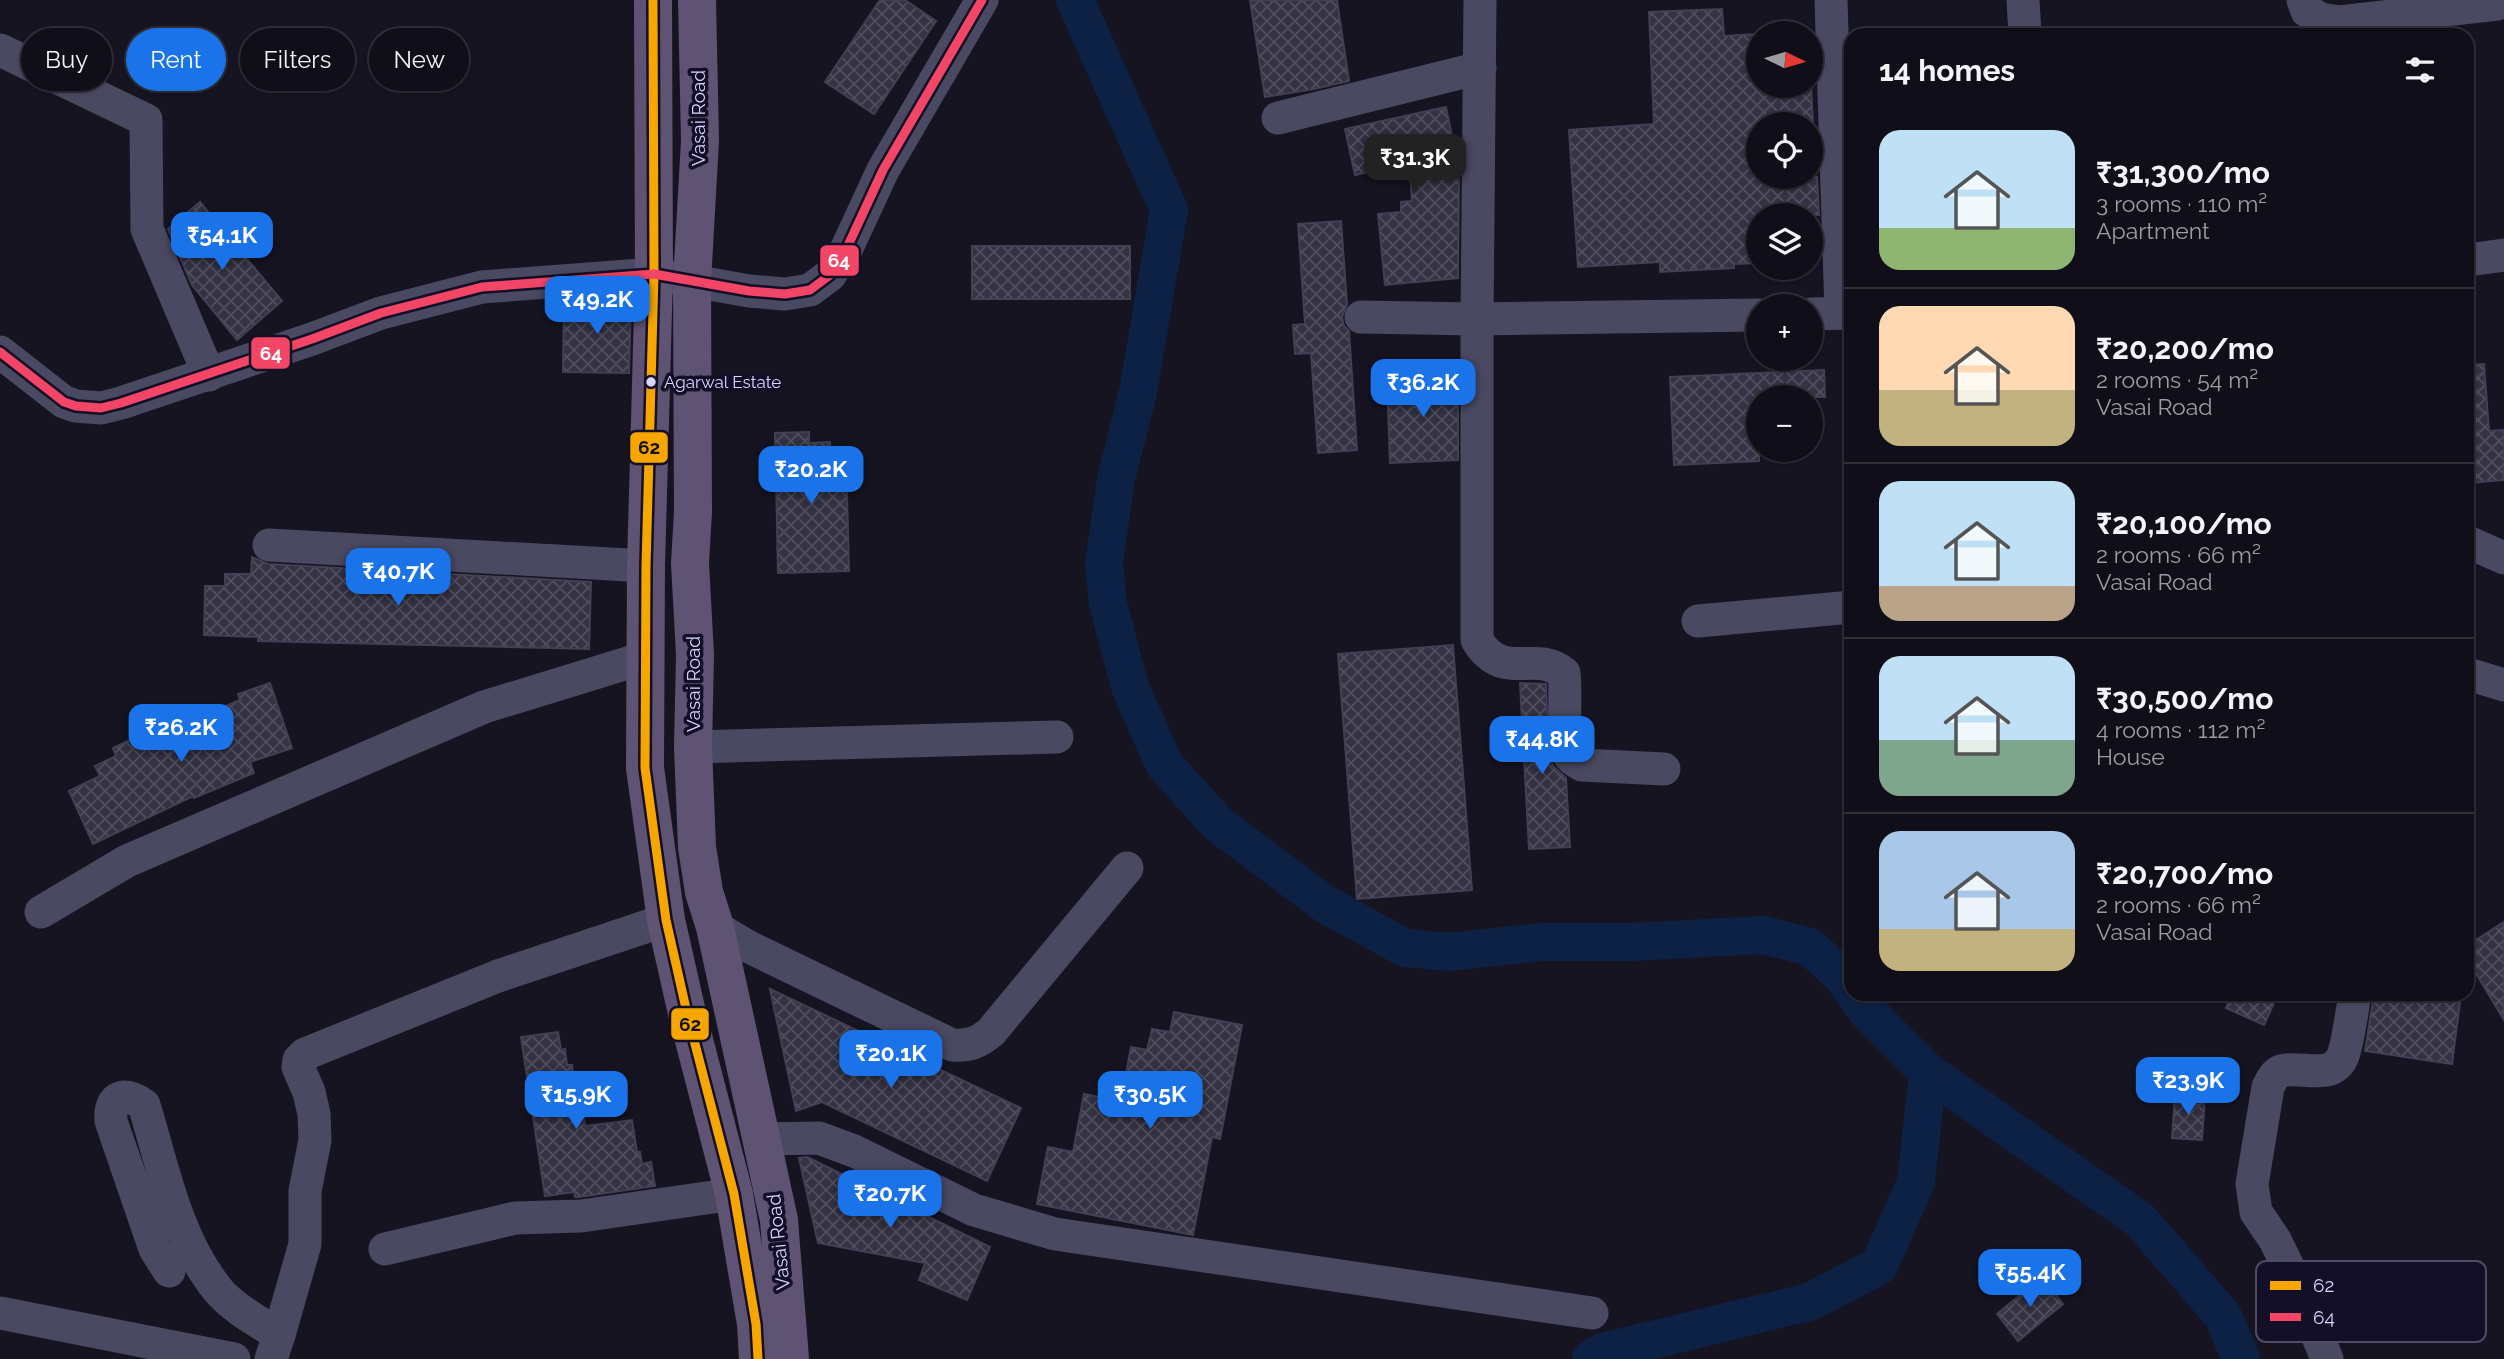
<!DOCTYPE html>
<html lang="en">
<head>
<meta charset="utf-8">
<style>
	body { margin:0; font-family:Raleway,sans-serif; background:#1e1d26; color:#f1f3f6; height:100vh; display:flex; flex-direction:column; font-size:26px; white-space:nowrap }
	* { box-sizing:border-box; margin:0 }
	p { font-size:23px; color:#9c9ca2 }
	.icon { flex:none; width:38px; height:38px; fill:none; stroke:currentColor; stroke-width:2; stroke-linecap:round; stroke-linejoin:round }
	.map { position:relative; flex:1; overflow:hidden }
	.sheet { position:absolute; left:1844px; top:28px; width:630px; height:973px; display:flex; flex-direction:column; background:#100f19; border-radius:21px; box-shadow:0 2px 5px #0004,0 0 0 2px #302f38 }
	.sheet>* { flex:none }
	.guide { position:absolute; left:21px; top:28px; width:665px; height:63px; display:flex; gap:14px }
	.needle { width:46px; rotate:95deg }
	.tools { position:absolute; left:1746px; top:21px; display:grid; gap:14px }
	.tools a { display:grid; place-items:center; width:77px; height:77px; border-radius:50%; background:#100f19; box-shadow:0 2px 5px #0004,0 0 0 2px #302f38; font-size:35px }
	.price { position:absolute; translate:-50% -60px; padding:0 16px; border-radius:14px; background:#1a73e8; color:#fff; font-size:23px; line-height:46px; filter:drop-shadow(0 2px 4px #0008) }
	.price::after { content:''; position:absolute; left:50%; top:42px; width:21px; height:16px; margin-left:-10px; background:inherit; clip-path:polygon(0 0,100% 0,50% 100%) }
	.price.current { background:#222; color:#fff }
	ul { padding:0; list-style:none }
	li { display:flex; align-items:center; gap:21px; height:175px; padding:0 35px }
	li+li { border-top:2px solid #302f38 }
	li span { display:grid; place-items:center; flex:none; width:196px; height:140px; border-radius:21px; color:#555 }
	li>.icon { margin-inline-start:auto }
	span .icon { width:84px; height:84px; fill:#fffc; stroke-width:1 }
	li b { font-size:30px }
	h2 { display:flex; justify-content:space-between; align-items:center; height:84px; padding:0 35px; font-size:30px }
	.pill { padding:0 24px; border-radius:32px; background:#100f19; box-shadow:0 2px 5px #0004,0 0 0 2px #302f38; font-size:24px; line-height:63px }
	.pill.current { background:#1a73e8; color:#fff }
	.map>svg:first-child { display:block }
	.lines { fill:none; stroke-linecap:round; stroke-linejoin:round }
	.river { stroke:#0d2144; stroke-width:38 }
	.building { fill:url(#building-cross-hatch); stroke:#433f54; stroke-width:2 }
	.minor { stroke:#4a4962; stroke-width:33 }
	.major { stroke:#5e5373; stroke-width:38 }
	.bus-1-casing { stroke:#130f26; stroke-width:14 }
	.bus-2-casing { stroke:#130f26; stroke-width:14 }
	.bus-1 { stroke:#f7a600; stroke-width:9 }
	.bus-2 { stroke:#f34667; stroke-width:9 }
	.bus-dot { fill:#d9d4ff; stroke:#130f26; stroke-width:2.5 }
	.labels { text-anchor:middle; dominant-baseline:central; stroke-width:7; stroke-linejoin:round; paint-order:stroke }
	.bus-label { font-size:17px; fill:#d9d4ff; stroke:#130f26; text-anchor:start }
	.street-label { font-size:19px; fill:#d9d4ff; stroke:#130f26 }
	.key { fill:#130f26; stroke:#4e4a67; stroke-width:2 }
	.key-label { font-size:19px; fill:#d9d4ff }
	.line-badge { stroke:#130f26; stroke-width:2.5 }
	.badge-label { font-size:19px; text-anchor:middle; font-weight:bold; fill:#fff }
	.pale-badge-label { font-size:19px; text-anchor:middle; font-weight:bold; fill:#111 }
</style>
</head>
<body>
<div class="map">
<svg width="2504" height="1359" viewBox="0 0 2504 1359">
	<defs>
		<pattern id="building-cross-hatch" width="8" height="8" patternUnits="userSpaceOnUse" patternTransform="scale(1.75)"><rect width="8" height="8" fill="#343243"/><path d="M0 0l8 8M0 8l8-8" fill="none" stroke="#514f5f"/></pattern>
	</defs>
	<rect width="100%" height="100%" fill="#161421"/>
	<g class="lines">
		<g class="river">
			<polyline points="1075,0 1169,210 1138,392 1116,479 1104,563 1108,604 1130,687 1164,764 1218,824 1325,904 1405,948 1449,952 1542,942 1631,942 1764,935 1810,947 1841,975 1852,990"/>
			<polyline points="1855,994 1867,1011 1928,1072 2140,1220 2223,1316 2241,1359"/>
			<polyline points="1591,1359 1603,1352 1809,1302 1879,1266 1916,1182 1928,1072"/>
		</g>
	</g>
	<g class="building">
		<polygon points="880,0 905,0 936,21 874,114 825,82"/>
		<polygon points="1250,0 1337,0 1349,81 1314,89 1265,97"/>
		<polygon points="1722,9 1724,36 1759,34 1759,86 1811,86 1813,124 1759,124 1759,177 1817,177 1819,215 1759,215 1759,263 1734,264 1734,268 1660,272 1660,262 1578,267 1569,130 1654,124 1649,12"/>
		<polygon points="1446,107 1459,170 1458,278 1385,285 1378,214 1401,212 1401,202 1412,201 1409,163 1355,175 1345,129"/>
		<polygon points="200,202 282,301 237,340 192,285 168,229"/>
		<polygon points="1341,221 1347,304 1342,317 1344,326 1349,331 1357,450 1318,453 1311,353 1295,354 1293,325 1305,324 1298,224"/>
		<rect x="972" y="246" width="158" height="53"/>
		<polygon points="591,298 631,299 629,373 563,372 564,300"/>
		<polygon points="2484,364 2489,431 2504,430 2504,480 2468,483 2468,365"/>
		<polygon points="1824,370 1825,397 1759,397 1759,461 1674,465 1670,377"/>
		<polygon points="1458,375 1458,460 1390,463 1387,378"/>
		<polygon points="809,432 809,443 830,442 830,455 846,455 849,571 778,573 775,433"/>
		<polygon points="252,557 268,564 591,582 589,649 258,641 258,637 204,635 205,586 225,586 225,574 251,574"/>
		<polygon points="1453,645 1472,890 1357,899 1338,654"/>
		<polygon points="270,683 292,748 250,762 254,773 194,798 193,796 93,844 69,791 100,776 95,766 116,756 113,748 140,735 143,741 240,700 238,694"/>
		<polygon points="1520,683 1546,684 1548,751 1553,766 1566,778 1570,847 1529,849"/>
		<polygon points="2504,922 2504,1020 2468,960 2468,945"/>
		<polygon points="770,989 1021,1108 987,1181 822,1102 796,1111"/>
		<polygon points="2232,994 2278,994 2264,1025 2226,1008"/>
		<polygon points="2374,994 2461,994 2452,1064 2365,1051"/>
		<polygon points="1174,1012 1242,1025 1220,1139 1212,1137 1193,1235 1037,1204 1048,1147 1073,1152 1084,1094 1109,1099 1110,1093 1122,1096 1131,1047 1147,1050 1152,1029 1170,1032"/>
		<polygon points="558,1032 561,1050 565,1049 567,1065 572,1065 575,1085 579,1084 585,1126 632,1120 637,1152 640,1152 642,1164 651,1162 655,1186 579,1197 575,1197 574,1192 545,1196 521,1037"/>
		<polygon points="2175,1094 2205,1096 2202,1140 2172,1138"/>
		<polygon points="807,1157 990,1247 967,1300 919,1280 925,1263 818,1243 799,1158"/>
		<polygon points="2042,1277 2063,1304 2018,1341 1997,1314"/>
	</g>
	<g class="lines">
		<g class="minor">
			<path d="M1480,0L1477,319V640C1503,683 1535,649 1564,673C1567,692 1561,741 1569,755C1572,760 1577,762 1582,765L1664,769"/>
			<polyline points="1831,0 1841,313"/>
			<polyline points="2023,0 2025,35"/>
			<polyline points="2303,0 2307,11 2321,19 2339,22 2497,4 2496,0"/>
			<polyline points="0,50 146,120 147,229 209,375"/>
			<polyline points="1278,118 1480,68"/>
			<polyline points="2468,260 2504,255"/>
			<polyline points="1811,314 1852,313"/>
			<polyline points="1361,317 1477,319 1759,315"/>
			<polyline points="0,352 64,402 76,406 101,408 121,403 312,339 381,313 482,287 654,274 749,291 785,294 810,290 830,275 845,252 883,170 982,0"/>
			<polyline points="2468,542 2504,558"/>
			<polyline points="269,545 646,566"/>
			<polyline points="1698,621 1852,607"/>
			<polyline points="2468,674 2504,685"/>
			<polyline points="693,747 1057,737"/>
			<polyline points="41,912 127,861 484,707 647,657"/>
			<path d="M715,927L747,946L952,1045C969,1046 978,1043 991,1032L1127,868"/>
			<polyline points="760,1139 819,1138 854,1151 974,1210 1055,1234 1592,1313"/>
			<polyline points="385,1249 515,1218 581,1216 734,1194"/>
			<path d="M169,1271L155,1249L111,1121C109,1095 125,1091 144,1105C163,1167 176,1238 218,1290C233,1308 259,1322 279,1335L271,1359"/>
			<polyline points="0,1313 234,1359"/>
			<polyline points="279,1335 305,1244 305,1191 315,1140 314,1114 309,1092 298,1067 299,1060 305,1054 498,976 666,920"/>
			<path d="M2327,1359L2296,1283L2275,1240L2256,1212L2252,1184L2268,1087C2271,1081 2274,1074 2281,1071C2300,1065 2330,1081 2342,1058C2348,1045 2352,1010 2355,994"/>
		</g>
		<g class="major">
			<polyline points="653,0 654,274 646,566 645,768 666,920 687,1013 734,1194 756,1324 758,1359"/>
			<polyline points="697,0 700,141 692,282 693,512 690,563 695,655 693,747 697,847 704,892 715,927 779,1220 790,1359"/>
		</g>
		<g class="bus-1-casing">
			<polyline id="bus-1" points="653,0 654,274 646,566 645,768 666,920 687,1013 734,1194 756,1324 758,1359"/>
		</g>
		<g class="bus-2-casing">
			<polyline id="bus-2" points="0,352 64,402 76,406 101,408 121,403 312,339 381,313 482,287 654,274 749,291 785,294 810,290 830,275 845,252 883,170 982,0"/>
		</g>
		<use href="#bus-1" class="bus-1"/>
		<use href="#bus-2" class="bus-2"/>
	</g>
	<circle class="bus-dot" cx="651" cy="382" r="6"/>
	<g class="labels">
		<g class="bus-label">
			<text x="664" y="382">Agarwal Estate</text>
		</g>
		<g class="street-label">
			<text transform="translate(698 118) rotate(-90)">Vasai Road</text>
			<text transform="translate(693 684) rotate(-90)">Vasai Road</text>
			<text transform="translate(778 1242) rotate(-96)">Vasai Road</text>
		</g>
	</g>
	<rect x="2256" y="1261" width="230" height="81" rx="10" class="key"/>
	<rect x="2270" y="1281" width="31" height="9" fill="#f7a600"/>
	<rect x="2270" y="1313" width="31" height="8" fill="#f34667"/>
	<g class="key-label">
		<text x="2313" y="1292">62</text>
		<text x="2313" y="1324">64</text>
	</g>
	<g class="line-badge">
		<rect x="819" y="244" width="41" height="33" rx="7" fill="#f34667"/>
		<rect x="250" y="336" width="41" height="34" rx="7" fill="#f34667"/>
		<rect x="629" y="431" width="40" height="33" rx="7" fill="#f7a600"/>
		<rect x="670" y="1007" width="40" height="34" rx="7" fill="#f7a600"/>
	</g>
	<g class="badge-label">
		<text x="839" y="267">64</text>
		<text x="271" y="360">64</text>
	</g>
	<g class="pale-badge-label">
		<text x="649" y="454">62</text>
		<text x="690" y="1031">62</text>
	</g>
</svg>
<div class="tools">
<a><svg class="needle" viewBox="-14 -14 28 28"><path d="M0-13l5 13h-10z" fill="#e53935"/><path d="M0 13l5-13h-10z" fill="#9c9ca2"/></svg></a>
<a><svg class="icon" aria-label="locate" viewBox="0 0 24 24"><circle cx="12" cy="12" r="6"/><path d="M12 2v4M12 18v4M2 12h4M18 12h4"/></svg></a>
<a><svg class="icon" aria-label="layers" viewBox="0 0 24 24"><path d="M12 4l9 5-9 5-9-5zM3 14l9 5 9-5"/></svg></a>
<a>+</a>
<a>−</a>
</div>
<b class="price current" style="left:1415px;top:194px">₹31.3K</b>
<b class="price" style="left:222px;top:272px">₹54.1K</b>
<b class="price" style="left:597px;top:336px">₹49.2K</b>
<b class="price" style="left:1423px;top:419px">₹36.2K</b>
<b class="price" style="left:811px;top:506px">₹20.2K</b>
<b class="price" style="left:398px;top:608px">₹40.7K</b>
<b class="price" style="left:181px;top:764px">₹26.2K</b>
<b class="price" style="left:1542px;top:776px">₹44.8K</b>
<b class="price" style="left:891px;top:1090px">₹20.1K</b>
<b class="price" style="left:2188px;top:1117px">₹23.9K</b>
<b class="price" style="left:576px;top:1131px">₹15.9K</b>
<b class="price" style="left:1150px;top:1131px">₹30.5K</b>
<b class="price" style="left:890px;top:1230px">₹20.7K</b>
<b class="price" style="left:2030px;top:1309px">₹55.4K</b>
<div class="guide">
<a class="pill">Buy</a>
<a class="pill current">Rent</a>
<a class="pill">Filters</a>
<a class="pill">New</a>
</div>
<section class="sheet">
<h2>14 homes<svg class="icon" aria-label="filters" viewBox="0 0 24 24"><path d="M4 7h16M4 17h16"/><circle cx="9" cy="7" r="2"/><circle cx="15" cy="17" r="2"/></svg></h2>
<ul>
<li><span style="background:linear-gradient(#bfe0f5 70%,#8fb573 0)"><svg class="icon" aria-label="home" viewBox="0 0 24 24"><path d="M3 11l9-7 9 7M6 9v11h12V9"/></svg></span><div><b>₹31,300/mo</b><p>3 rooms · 110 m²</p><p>Apartment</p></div></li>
<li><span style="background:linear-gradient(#ffd9b3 60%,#c2b280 0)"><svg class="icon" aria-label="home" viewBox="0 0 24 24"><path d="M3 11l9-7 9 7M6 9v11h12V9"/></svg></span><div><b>₹20,200/mo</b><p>2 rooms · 54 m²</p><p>Vasai Road</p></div></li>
<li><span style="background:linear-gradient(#bfe0f5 75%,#b9a48a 0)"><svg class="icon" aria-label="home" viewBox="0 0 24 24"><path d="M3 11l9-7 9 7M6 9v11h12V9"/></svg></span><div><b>₹20,100/mo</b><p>2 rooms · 66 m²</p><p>Vasai Road</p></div></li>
<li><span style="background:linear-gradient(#bfe0f5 60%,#7fa58c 0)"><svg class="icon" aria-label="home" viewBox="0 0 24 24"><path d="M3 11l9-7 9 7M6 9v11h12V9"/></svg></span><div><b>₹30,500/mo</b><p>4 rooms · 112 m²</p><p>House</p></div></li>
<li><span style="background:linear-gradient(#a9c7e8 70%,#c2b280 0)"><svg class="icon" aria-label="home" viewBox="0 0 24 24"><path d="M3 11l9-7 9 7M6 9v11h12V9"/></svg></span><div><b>₹20,700/mo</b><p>2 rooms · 66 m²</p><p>Vasai Road</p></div></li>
</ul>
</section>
</div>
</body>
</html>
